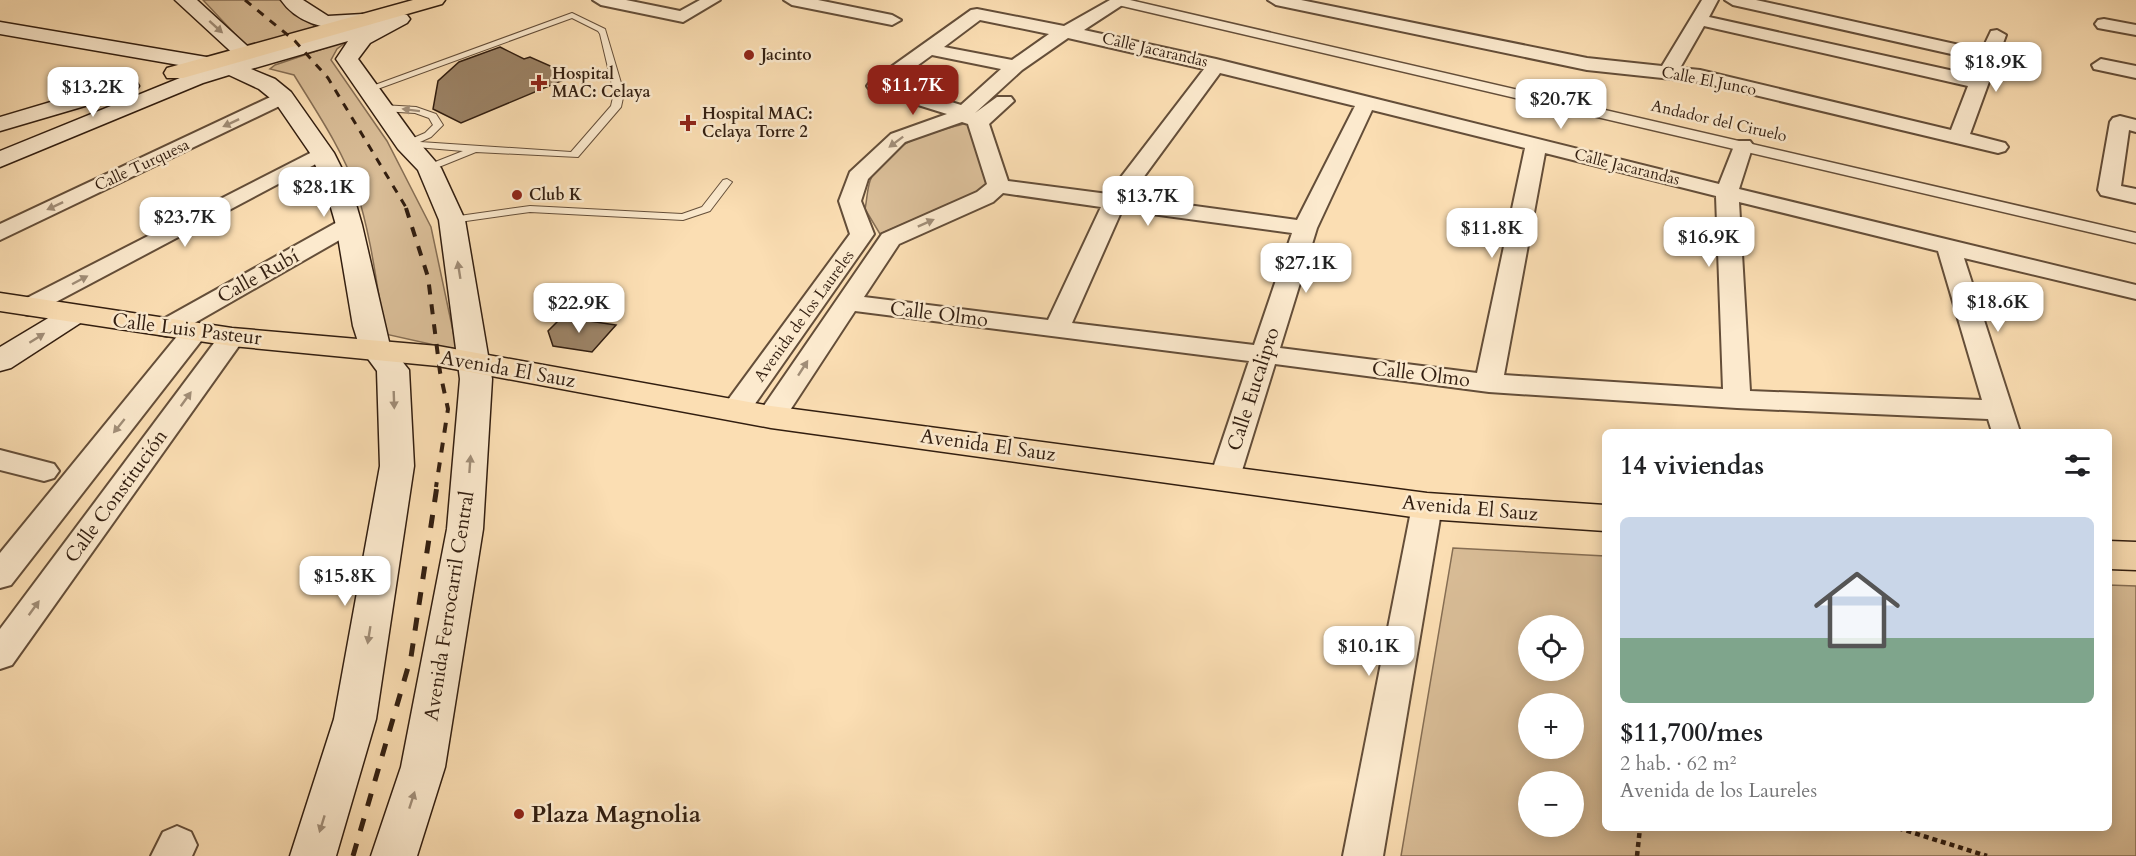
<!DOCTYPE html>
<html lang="es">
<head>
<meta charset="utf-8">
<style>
	body { margin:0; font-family:Cardo,serif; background:#f6f6f6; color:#202124; height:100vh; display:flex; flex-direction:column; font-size:22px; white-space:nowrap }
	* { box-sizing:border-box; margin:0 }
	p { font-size:20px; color:#757577 }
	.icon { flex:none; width:33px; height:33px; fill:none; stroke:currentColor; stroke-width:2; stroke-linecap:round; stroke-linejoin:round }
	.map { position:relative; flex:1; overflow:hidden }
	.side { position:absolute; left:1602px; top:429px; width:510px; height:402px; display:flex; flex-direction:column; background:#fff; border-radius:9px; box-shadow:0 3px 15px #0003 }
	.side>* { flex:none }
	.fabs { position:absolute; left:1518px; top:615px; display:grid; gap:12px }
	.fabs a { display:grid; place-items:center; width:66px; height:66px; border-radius:50%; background:#fff; box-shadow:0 3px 15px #0003; font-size:30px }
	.price { position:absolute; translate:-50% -51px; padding:0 14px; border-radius:12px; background:#fff; color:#222; font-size:20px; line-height:39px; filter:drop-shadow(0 2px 3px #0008) }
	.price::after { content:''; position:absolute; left:50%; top:36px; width:18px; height:14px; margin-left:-9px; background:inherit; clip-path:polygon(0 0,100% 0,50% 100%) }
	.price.on { background:#8f2418; color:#fff }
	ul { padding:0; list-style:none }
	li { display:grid; align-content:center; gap:12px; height:318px; padding:0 18px }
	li+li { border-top:2px solid #e0e0e0 }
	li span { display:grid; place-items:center; height:186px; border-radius:9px; color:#555 }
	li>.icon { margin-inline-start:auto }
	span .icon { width:108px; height:108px; fill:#fffc; stroke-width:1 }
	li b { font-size:26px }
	h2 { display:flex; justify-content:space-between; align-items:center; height:72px; padding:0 18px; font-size:26px }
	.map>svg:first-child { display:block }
	.green { fill:#d9bd97; stroke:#866e54; stroke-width:1.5; fill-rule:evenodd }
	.building { fill:#9b8265; stroke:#321e10; stroke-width:1.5 }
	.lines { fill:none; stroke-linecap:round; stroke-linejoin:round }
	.service-casing { stroke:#644e39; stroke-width:2 }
	.pedestrian-casing { stroke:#644e39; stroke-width:3 }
	.minor-casing { stroke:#644e39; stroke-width:4 }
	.secondary-casing { stroke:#321e10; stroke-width:3 }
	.primary-casing { stroke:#321e10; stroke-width:3 }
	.path { stroke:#321e10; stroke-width:4.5; stroke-dasharray:5 4; stroke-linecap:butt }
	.service { fill:#fceace; fill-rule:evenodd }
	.pedestrian { fill:#fceace; fill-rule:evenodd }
	.minor { fill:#fceace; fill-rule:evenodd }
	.secondary { fill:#fceace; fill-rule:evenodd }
	.primary { fill:#fbdeb3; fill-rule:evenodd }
	.rail-far2 { stroke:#321e10; stroke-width:3; stroke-dasharray:8 8; stroke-linecap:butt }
	.rail-far1 { stroke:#321e10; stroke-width:4; stroke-dasharray:10 10; stroke-linecap:butt }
	.rail { stroke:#321e10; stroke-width:5; stroke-dasharray:13 13; stroke-linecap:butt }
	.oneway { fill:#a18e78 }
	.poi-dot { fill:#8f2418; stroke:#fceace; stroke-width:2 }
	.labels { text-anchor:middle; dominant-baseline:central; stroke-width:5; stroke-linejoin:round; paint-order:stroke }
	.far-street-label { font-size:16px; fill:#321e10; stroke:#fceace }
	.far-poi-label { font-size:16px; font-weight:bold; fill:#321e10; stroke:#fceace; text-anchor:start }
	.street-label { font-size:20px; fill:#321e10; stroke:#fceace }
	.near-poi-label { font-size:24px; font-weight:bold; fill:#321e10; stroke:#fceace; text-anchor:start }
</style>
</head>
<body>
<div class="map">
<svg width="2136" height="856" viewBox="0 0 2136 856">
	<rect width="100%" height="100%" fill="#fbdeb3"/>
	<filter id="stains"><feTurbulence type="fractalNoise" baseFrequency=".00333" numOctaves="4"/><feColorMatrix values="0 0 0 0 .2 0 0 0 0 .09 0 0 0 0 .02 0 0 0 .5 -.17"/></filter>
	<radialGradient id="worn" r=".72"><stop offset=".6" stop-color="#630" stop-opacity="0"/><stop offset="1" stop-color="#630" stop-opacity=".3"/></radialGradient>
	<g class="green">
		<polygon points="203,0 281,0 312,23 316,30 248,48"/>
		<path d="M349,40L337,49L331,60L387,141L431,227L457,350L385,334C377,286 371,235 356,189C342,149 316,111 294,75L270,69L275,65Z"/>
		<path d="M967,123L986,174L988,187L880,234L865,209C867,200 867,190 870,181C884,142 932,133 967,123Z"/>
		<path d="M1453,548L1605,556V828H2109V585L2136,586V856H1401ZM1528,626H1574V670H1528ZM1528,704H1574V748H1528ZM1528,782H1574V826H1528Z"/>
	</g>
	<g class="building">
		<polygon points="500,47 524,59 530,57 573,76 461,123 433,109 438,81 459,62"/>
		<polygon points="562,317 616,325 592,352 553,346 548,331"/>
	</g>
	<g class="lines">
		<g class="service-casing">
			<g id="service">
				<polygon points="572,13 605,29 624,93 621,107 578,157 476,152 429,171 425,170 425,166 463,151 404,146 404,142 425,133 433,125 429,118 415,113 382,111 377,108 382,105 416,107 436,114 443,125 431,137 420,142 571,152 611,106 614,93 600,34 598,31 572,18 372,91 364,89"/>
				<polygon points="727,179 732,182 710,211 683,220 530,212 452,223 447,220 452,217 530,206 682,214 702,207 723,180"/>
			</g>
		</g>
		<g class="pedestrian-casing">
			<polygon id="pedestrian" points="1130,0 2136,233 2136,243 1118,5 1112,1"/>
		</g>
		<g class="minor-casing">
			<g id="minor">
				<polygon points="593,0 626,0 680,11 700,0 720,0 683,22 601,5"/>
				<polygon points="784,0 818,0 892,15 901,20 892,25 792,5"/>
				<path d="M1110,0H1130L1084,30L1216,59L1719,184L1736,141H1750L1753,145L1739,189L2136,285V299L1964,258L2020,432H1992L1988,419L1737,408L1489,392L1275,364L1240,477L1236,484L1225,487L1214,484L1210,477L1249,361L855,311L781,424L771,426L761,424L757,417L761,410L882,234L977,192L987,184L968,124L962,122L905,142L868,179L861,201L874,234L745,418L735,420L725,418L721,411L725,404L850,234L839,201L850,172L891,134L947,114L870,90L867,86L870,82L971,10L977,9L1064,26ZM980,20L1049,34L1012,60L944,47ZM1068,38L1204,69L1108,194L1008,181L989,124L1014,101L1011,97H997L975,113L1022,70ZM932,55L1001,69L961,105L892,84ZM1220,73L1355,106L1297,220L1129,197ZM1372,110L1525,148L1477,373L1280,348L1317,228ZM1545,153L1716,196L1723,389L1504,375ZM1003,193L1101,207L1048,320L864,297L899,244L993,202ZM1739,202L1938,251L1982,400L1750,391ZM1122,210L1292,233L1254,345L1072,323Z"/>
				<path d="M1268,0H1301L1587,58L1662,66L1702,0H1718L1709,17L1972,75L1978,60L1733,5L1725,0H1756L1982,50L1991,31L1997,30L2006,35L1970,134L2005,143L2008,147L2005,151L1998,153L1700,82L1587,70L1276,5ZM1704,26L1968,86L1951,130L1700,70L1680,68Z"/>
				<polygon points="2104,19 2136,25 2136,35 2098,28 2095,24 2098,20"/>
				<polygon points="2101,59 2136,66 2136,78 2094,69 2092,65"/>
				<polygon points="283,91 290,93 293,97 290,101 0,240 0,224"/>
				<polygon points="2120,116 2136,120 2136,132 2129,130 2121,186 2136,189 2136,203 2101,195 2098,190 2110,122 2113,118"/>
				<polygon points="322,147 329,149 333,153 329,157 37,312 28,315 19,312 15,307 19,302"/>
				<polygon points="349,218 357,220 361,225 357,230 191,325 204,326 208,332 11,585 0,588 0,553 183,329 167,336 158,334 154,328 158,322 341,220"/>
				<polygon points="232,329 241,331 245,337 241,343 12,665 0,669 0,629 223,331"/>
				<polygon points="0,450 54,464 59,471 54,478 44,481 0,470"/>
				<polygon points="1427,495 1438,498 1442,506 1383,856 1343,856 1412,506 1416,498"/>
				<polygon points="177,826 191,832 197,845 192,856 151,856 163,832"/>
			</g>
		</g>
		<g class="secondary-casing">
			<g id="secondary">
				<path d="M175,0H197L256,54L349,28C324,30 296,22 281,0H303L328,16L363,14L377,22L400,13L407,15L410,19L407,23L370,43L358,59L416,139L441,168L465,220L492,379L483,529L445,767L417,856H371L401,767L447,529L460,379L439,220L418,170L398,149L336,59L348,41L251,69L275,79L291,92L334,153L351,187L362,225L390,346L409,370L414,466L376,719L336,856H290L334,719L380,466L377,371L360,348L353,326L336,225L325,187L310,153L275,102L259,89L229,75L203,83L0,167V151L202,69L0,34V22L230,61L239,59Z"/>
				<polygon points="128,79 136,81 139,86 136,91 0,131 0,117"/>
				<polygon points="75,305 85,308 90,314 85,320 11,368 0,371 0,347 65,308"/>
			</g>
		</g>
		<g class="primary-casing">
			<g id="primary">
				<polygon points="413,0 445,0 442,4 183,78 167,78 164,73 167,68"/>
				<polygon points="0,293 232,328 438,346 771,406 1427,493 1605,505 1605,531 1427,519 771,428 438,366 232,346 0,311"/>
				<polygon points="2109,541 2136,542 2136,570 2109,569"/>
			</g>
		</g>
		<g class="path">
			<polyline points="1898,828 1987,856"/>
			<polyline points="1637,856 1640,828"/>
		</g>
		<use href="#service" class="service"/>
		<use href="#pedestrian" class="pedestrian"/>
		<use href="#minor" class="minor"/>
		<use href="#secondary" class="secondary"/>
		<use href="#primary" class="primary"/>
		<polyline class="rail-far2" points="245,0 295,41 328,78 407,209"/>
		<polyline class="rail-far1" points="406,208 428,277 440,372 448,409 436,487"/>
		<polyline class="rail" points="353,856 411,657 437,486"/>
	</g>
	<defs><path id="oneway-solid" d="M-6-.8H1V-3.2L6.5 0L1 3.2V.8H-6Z" transform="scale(1.5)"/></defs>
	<g class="oneway">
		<use href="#oneway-solid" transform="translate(216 27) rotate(42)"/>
		<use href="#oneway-solid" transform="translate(411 110) rotate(-173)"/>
		<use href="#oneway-solid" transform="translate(231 123) rotate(155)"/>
		<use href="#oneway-solid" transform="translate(896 142) rotate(143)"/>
		<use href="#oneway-solid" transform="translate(55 206) rotate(155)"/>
		<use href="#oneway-solid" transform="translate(926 223) rotate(-24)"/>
		<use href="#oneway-solid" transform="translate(459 270) rotate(-99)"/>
		<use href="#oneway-solid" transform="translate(80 280) rotate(-28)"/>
		<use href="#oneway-solid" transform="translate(37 338) rotate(-32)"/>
		<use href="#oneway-solid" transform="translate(803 368) rotate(-57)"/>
		<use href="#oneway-solid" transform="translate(186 399) rotate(-54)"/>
		<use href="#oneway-solid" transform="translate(394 400) rotate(88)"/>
		<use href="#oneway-solid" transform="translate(119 426) rotate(129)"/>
		<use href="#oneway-solid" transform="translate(470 464) rotate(-86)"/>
		<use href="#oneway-solid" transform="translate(34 608) rotate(-54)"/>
		<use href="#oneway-solid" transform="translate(369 635) rotate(99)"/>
		<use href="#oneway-solid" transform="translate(412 800) rotate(-72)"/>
		<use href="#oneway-solid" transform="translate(322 824) rotate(107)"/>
	</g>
	<g class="poi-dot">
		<circle cx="749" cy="55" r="6"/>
		<path d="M536 74h6v6h6v6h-6v6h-6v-6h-6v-6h6z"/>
		<path d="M685 114h6v6h6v6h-6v6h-6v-6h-6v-6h6z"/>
		<circle cx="517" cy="195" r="6"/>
		<circle cx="519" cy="814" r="6"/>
	</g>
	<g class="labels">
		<g class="far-street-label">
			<text transform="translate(1155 50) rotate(13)">Calle Jacarandas</text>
			<text transform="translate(1709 81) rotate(11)">Calle El Junco</text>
			<text transform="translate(1719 121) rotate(13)">Andador del Ciruelo</text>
			<text transform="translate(142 165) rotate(-25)">Calle Turquesa</text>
			<text transform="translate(1627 167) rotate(14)">Calle Jacarandas</text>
			<text transform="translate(804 316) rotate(-54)">Avenida de los Laureles</text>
		</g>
		<g class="far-poi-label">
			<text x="761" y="55">Jacinto</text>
			<text x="552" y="74">Hospital<tspan x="552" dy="18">MAC: Celaya</tspan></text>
			<text x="702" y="114">Hospital MAC:<tspan x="702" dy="18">Celaya Torre 2</tspan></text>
			<text x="529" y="195">Club K</text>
		</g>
		<g class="street-label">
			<text transform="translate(258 276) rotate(-29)">Calle Rubí</text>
			<text transform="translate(939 314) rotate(7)">Calle Olmo</text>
			<text transform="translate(187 329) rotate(7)">Calle Luis Pasteur</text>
			<text transform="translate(508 369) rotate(10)">Avenida El Sauz</text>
			<text transform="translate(1421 374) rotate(7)">Calle Olmo</text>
			<text transform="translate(1253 389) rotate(-72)">Calle Eucalipto</text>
			<text transform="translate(988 445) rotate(8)">Avenida El Sauz</text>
			<text transform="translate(116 496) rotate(-54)">Calle Constitución</text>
			<text transform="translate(1470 508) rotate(5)">Avenida El Sauz</text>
			<text transform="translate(449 606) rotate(-81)">Avenida Ferrocarril Central</text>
		</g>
		<g class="near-poi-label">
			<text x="531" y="814">Plaza Magnolia</text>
		</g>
	</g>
	<rect width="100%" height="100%" filter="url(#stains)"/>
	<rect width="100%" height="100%" fill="url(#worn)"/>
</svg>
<div class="fabs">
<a><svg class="icon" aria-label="locate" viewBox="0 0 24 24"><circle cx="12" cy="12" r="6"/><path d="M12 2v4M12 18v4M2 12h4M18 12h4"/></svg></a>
<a>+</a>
<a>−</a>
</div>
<b class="price" style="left:1996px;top:93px">$18.9K</b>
<b class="price on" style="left:913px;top:116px">$11.7K</b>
<b class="price" style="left:93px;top:118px">$13.2K</b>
<b class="price" style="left:1561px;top:130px">$20.7K</b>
<b class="price" style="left:324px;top:218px">$28.1K</b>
<b class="price" style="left:1148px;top:227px">$13.7K</b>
<b class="price" style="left:185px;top:248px">$23.7K</b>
<b class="price" style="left:1492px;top:259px">$11.8K</b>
<b class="price" style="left:1709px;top:268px">$16.9K</b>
<b class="price" style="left:1306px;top:294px">$27.1K</b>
<b class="price" style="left:1998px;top:333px">$18.6K</b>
<b class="price" style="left:579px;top:334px">$22.9K</b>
<b class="price" style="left:345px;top:607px">$15.8K</b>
<b class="price" style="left:1369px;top:677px">$10.1K</b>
<section class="side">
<h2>14 viviendas<svg class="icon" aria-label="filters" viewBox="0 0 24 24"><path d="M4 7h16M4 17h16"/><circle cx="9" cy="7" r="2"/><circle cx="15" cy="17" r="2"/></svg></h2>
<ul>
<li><span style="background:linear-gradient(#c9d6e8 65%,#7fa58c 0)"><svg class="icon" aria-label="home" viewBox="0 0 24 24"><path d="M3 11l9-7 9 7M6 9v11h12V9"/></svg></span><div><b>$11,700/mes</b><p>2 hab. · 62 m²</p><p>Avenida de los Laureles</p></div></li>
</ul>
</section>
</div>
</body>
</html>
